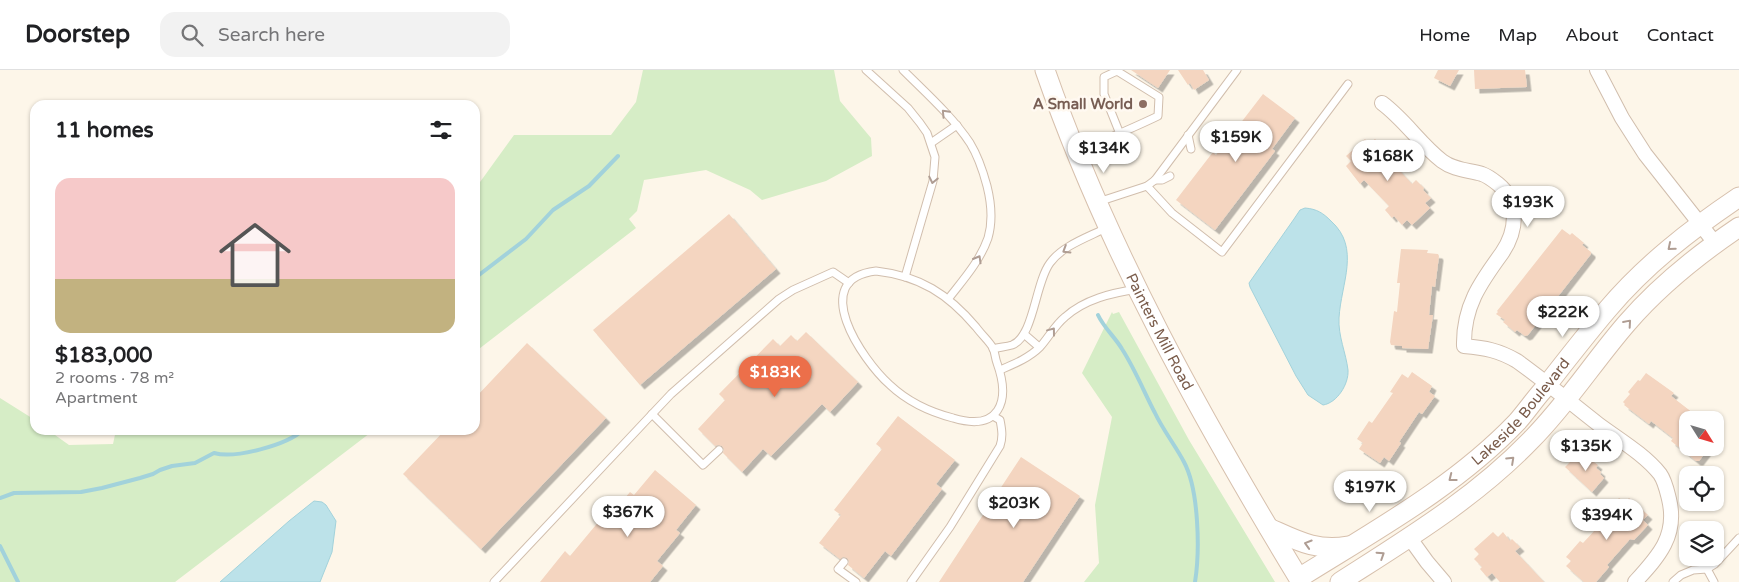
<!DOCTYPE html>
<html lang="en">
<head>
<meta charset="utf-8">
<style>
	body { margin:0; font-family:"Varela Round",sans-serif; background:#f2f2f2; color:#202124; height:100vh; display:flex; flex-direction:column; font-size:19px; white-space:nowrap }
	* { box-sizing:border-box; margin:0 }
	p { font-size:16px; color:#757577 }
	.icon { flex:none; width:28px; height:28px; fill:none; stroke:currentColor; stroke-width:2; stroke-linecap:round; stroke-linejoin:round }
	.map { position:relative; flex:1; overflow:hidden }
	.drawer { position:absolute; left:30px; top:30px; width:450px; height:335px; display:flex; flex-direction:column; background:#fff; border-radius:15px; box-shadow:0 1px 4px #0004 }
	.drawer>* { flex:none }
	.needle { width:32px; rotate:127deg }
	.buttons { position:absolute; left:1679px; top:341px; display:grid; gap:10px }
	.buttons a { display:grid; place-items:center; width:45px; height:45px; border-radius:10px; background:#fff; box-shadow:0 1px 4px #0004; font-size:25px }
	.price { position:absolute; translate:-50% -42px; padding:0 11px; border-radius:18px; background:#fff; color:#222; font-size:16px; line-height:32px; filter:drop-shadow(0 1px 2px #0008) }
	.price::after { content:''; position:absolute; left:50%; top:30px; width:15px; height:11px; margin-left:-8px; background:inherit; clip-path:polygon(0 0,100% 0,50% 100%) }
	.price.current { background:#ec6f4a; color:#fff }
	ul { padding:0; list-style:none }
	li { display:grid; align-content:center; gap:10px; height:265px; padding:0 25px }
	li span { display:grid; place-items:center; height:155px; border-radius:15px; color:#555 }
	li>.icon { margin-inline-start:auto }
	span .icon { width:90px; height:90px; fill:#fffc; stroke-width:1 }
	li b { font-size:21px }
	h2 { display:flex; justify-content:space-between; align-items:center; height:60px; padding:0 25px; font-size:21px }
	header { display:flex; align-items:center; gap:30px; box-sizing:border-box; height:70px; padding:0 25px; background:#fff; border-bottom:1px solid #e0e0e0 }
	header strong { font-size:24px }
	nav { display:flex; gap:28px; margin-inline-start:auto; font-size:18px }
	.search { width:350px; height:45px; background:#f2f2f2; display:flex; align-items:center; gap:12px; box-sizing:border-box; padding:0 18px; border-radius:15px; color:#757577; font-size:19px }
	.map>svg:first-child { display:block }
	.green { fill:#d6edc6 }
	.water { fill:#bce2e9; stroke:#a2d2db }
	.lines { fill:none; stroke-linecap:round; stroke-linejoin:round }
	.stream { stroke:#a2d2db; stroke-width:4 }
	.building { fill:#f4d5c0; filter:url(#shadow) }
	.service-casing { stroke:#d1bead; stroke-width:9 }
	.minor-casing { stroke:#d1bead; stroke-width:16 }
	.secondary-casing { stroke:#d7c0ad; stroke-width:21 }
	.service { stroke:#fff; stroke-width:7 }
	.minor { stroke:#fff; stroke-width:14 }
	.secondary { stroke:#fff; stroke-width:19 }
	.oneway { stroke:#af9d93 }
	.education-dot { fill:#8d6e63; stroke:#fff9f1; stroke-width:2 }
	.labels { text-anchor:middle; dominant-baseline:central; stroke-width:5; stroke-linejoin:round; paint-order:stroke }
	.education-label { font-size:15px; font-weight:bold; fill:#785e54; stroke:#fff9f1; text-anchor:end }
	.street-label { font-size:15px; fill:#7a5c4b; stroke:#fff9f1 }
</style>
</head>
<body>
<header>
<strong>Doorstep</strong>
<div class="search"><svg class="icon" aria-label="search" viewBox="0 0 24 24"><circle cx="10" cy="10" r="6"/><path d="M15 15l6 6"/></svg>Search here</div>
<nav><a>Home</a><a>Map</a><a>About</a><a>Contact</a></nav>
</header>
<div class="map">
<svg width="1739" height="512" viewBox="0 0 1739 512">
	<defs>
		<filter id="shadow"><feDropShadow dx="4.5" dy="4.5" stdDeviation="0" flood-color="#0004"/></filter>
	</defs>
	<rect width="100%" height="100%" fill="#fdf6e9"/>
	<g class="green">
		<polygon points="643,0 834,0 840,31 871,68 872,86 826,111 762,130 750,120 706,100 644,110 637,141 629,149 636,158 475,282 475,119 514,65 611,65 636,32"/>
		<polygon points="1112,242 1113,244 1119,242 1189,370 1275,512 1084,512 1099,493 1095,435 1112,347 1082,303"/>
		<polygon points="0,328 35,350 35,360 48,360 69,375 113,374 116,360 374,360 175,512 0,512"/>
	</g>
	<g class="water">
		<path d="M1305,138C1317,139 1323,143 1331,151C1361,178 1341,213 1339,248C1338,266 1346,283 1348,300C1349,314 1337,333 1323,335L1308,325L1296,306L1250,217L1249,213L1294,149L1300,140Z"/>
		<polygon points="314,431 322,432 326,435 336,451 332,482 320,512 220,512 289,451"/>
	</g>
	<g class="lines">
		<g class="stream">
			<polyline points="475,208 526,169 553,140 589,116 618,86"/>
			<path d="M1098,245C1104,258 1115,267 1122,279C1135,299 1144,322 1155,343C1163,360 1175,375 1184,392C1199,420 1200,481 1195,512"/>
			<path d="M0,428L14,423L81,422L102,418L140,408L153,404L160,400L172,396L195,393L214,383C235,389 287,375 303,360"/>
			<polyline points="0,476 18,512"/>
		</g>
	</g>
	<g class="building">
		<polygon points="1131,0 1170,0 1158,18"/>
		<polygon points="1178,0 1203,0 1209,10 1194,20 1190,13 1188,15"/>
		<polygon points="1438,0 1459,0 1450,16 1434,8"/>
		<polygon points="1474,0 1525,0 1527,17 1475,19"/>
		<polygon points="1263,24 1295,48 1272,79 1275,81 1215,160 1176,130 1213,82 1216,85"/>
		<polygon points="1365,69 1369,74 1375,69 1383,77 1384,76 1393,85 1389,89 1412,114 1416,110 1424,118 1423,120 1431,128 1425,133 1430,138 1412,155 1407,150 1402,155 1394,146 1392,148 1385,140 1389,136 1364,110 1360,114 1346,96 1351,91 1346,86"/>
		<polygon points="729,144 776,199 640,315 593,260"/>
		<polygon points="1562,159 1570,165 1572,163 1584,173 1582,175 1591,182 1591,184 1528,265 1525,266 1517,260 1515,262 1503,252 1505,250 1496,244 1498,242 1497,241"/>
		<polygon points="1401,179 1428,180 1427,183 1438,184 1439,186 1435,217 1432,216 1429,245 1433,245 1428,279 1402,278 1402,276 1391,275 1390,272 1394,241 1397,242 1400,213 1397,213"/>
		<polygon points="806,262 858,312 830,342 822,334 771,386 763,379 742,402 723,383 724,379 722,376 718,375 715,376 698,359 725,330 719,324 773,269 780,276 791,265 797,271"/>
		<polygon points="527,273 606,348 481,479 403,404 445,360 475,360 475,328"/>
		<polygon points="1412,302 1432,316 1429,322 1435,326 1422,344 1419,342 1399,372 1401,373 1389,391 1384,387 1380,393 1359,379 1363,373 1357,369 1369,351 1372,353 1393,323 1390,322 1402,304 1408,308"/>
		<polygon points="1646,303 1674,323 1671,326 1702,350 1688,350 1688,378 1709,378 1699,391 1696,391 1671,371 1673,368 1651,351 1649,354 1624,335 1625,334 1623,332 1630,324 1628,322 1638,310 1640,311"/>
		<polygon points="898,346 955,390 936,414 942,419 891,486 885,481 864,508 848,495 849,491 847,488 843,487 840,489 819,473 841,445 834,440 882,379 876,374"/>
		<polygon points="1577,385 1581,389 1583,386 1589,391 1590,389 1598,395 1596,398 1601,402 1600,404 1604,408 1592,422 1565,397"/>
		<polygon points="1021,387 1080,426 1070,441 1023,512 939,512"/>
		<polygon points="655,400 696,435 676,460 680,463 657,491 663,496 650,512 540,512 565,481 570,486 605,444 609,447 630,422 634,425"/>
		<polygon points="1619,428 1625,432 1629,428 1648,445 1643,450 1648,455 1634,470 1630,469 1607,495 1609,497 1596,512 1584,512 1566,496 1571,491 1566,487 1580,471 1583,473 1608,446 1605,444"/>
		<polygon points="1493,462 1498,467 1503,462 1510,471 1512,469 1520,477 1515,481 1544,512 1500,512 1492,503 1487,507 1480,499 1482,497 1474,489 1479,484 1474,479"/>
	</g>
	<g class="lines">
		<g class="service-casing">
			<g id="service">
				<polyline points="866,0 908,38 920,53 927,63 935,87 933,111 905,207"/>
				<path d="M903,0C926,23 952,46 970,73C978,86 983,101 987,116C991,132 993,151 988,168C980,191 963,210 949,228"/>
				<polyline points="1188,65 1191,79"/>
				<polyline points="931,73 957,55"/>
				<path d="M1077,82C1104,70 1131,59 1158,46L1159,27L1117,1L1104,7V24L1120,64"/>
				<polyline points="1155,110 1162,110 1170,106"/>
				<polyline points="1147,116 1155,110 1237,0"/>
				<polyline points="1098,132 1147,116 1172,143 1222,182 1348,14"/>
				<path d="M876,201C920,206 948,224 976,257C981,264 989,271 993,278C995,282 995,288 997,293C1011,332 999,362 953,348C930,342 907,331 890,315C862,290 807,209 876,201Z"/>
				<polyline points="1024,264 1039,277"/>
				<path d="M993,279C999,277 1006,277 1012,275C1034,267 1035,213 1050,193C1063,175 1089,167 1108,157"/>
				<path d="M1000,300C1014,294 1029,288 1040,277C1049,267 1055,255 1065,247C1085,229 1112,223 1137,219"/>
				<polyline points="652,344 703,395 719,380"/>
				<polyline points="844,492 838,499 856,512"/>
				<polyline points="1707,499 1714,512"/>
				<polyline points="494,512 671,324 779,229 793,220 833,202 849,213"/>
				<path d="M911,512L950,457L1000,376C1003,367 1002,360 1000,350L993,346"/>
				<polyline points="1673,512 1681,505 1693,500 1707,499 1715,494 1739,468"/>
			</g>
		</g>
		<g class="minor-casing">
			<g id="minor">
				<polyline points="1597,0 1622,48 1645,84 1715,173"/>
				<path d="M1382,33C1405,50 1420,74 1442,91C1454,100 1468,100 1482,104C1488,106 1493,110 1498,114C1520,132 1517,161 1502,183C1480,213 1463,237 1464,276C1485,278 1498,280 1517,291C1545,311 1571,333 1598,354C1618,369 1644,384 1660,404C1665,411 1667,421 1669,429C1678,466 1658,487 1635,512"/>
				<polyline points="1409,467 1427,492 1444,512"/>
			</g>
		</g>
		<g class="secondary-casing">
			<g id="secondary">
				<path id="s1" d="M1045,0C1108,181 1202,349 1301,512"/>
				<path d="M1269,458C1296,470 1317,482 1348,476"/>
				<path id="s2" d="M1299,508C1374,461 1455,417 1517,352C1526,342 1534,330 1543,320C1564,293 1585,266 1607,240C1645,195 1690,160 1739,127"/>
				<path d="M1340,512C1407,469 1475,428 1531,370C1567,334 1594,291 1627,253C1659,216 1699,184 1739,157"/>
			</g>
		</g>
		<use href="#service" class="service"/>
		<use href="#minor" class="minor"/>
		<use href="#secondary" class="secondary"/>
	</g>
	<defs><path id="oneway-chevron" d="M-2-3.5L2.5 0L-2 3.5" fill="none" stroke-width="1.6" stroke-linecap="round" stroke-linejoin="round" transform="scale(1.25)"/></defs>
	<g class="oneway">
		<use href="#oneway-chevron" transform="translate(945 43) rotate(-134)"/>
		<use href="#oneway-chevron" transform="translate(933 110) rotate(102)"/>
		<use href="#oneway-chevron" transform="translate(1671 177) rotate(140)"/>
		<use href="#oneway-chevron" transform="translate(1066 180) rotate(148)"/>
		<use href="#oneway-chevron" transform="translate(978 189) rotate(-60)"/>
		<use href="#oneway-chevron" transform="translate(1628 253) rotate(-49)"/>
		<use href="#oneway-chevron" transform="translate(1052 261) rotate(-53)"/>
		<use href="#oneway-chevron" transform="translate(1511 390) rotate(-43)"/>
		<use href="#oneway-chevron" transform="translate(1452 408) rotate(142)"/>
		<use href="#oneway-chevron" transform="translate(1308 474) rotate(-163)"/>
		<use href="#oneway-chevron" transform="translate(1381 485) rotate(-33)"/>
	</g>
	<circle class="education-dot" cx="1143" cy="34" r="5"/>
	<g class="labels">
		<g class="education-label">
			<text x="1133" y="34">A Small World</text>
		</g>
		<g class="street-label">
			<text stroke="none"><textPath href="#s1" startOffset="286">Painters Mill Road</textPath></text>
			<text stroke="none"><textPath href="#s2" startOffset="279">Lakeside Boulevard</textPath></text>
		</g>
	</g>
</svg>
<div class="buttons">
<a><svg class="needle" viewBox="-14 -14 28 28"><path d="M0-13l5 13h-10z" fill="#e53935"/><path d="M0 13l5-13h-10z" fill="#757577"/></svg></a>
<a><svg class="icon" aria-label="locate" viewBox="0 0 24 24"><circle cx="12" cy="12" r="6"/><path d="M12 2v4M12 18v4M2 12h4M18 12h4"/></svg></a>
<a><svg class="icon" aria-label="layers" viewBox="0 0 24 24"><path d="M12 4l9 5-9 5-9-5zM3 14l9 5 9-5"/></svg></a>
</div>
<b class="price" style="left:1236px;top:93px">$159K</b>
<b class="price" style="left:1104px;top:104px">$134K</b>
<b class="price" style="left:1388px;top:112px">$168K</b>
<b class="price" style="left:1528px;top:158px">$193K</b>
<b class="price" style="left:1563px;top:268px">$222K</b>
<b class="price current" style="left:775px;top:328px">$183K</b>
<b class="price" style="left:1586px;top:402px">$135K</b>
<b class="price" style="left:1370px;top:443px">$197K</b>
<b class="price" style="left:1014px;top:459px">$203K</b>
<b class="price" style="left:628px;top:468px">$367K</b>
<b class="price" style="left:1607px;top:471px">$394K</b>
<section class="drawer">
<h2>11 homes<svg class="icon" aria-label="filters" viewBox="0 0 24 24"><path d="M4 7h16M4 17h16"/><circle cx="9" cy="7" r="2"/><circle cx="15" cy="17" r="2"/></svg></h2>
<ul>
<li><span style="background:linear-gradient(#f6c9c9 65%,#c2b280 0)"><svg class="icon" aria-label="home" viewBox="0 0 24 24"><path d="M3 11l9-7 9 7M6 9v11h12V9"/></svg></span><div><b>$183,000</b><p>2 rooms · 78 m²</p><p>Apartment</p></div></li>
</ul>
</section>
</div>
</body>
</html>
